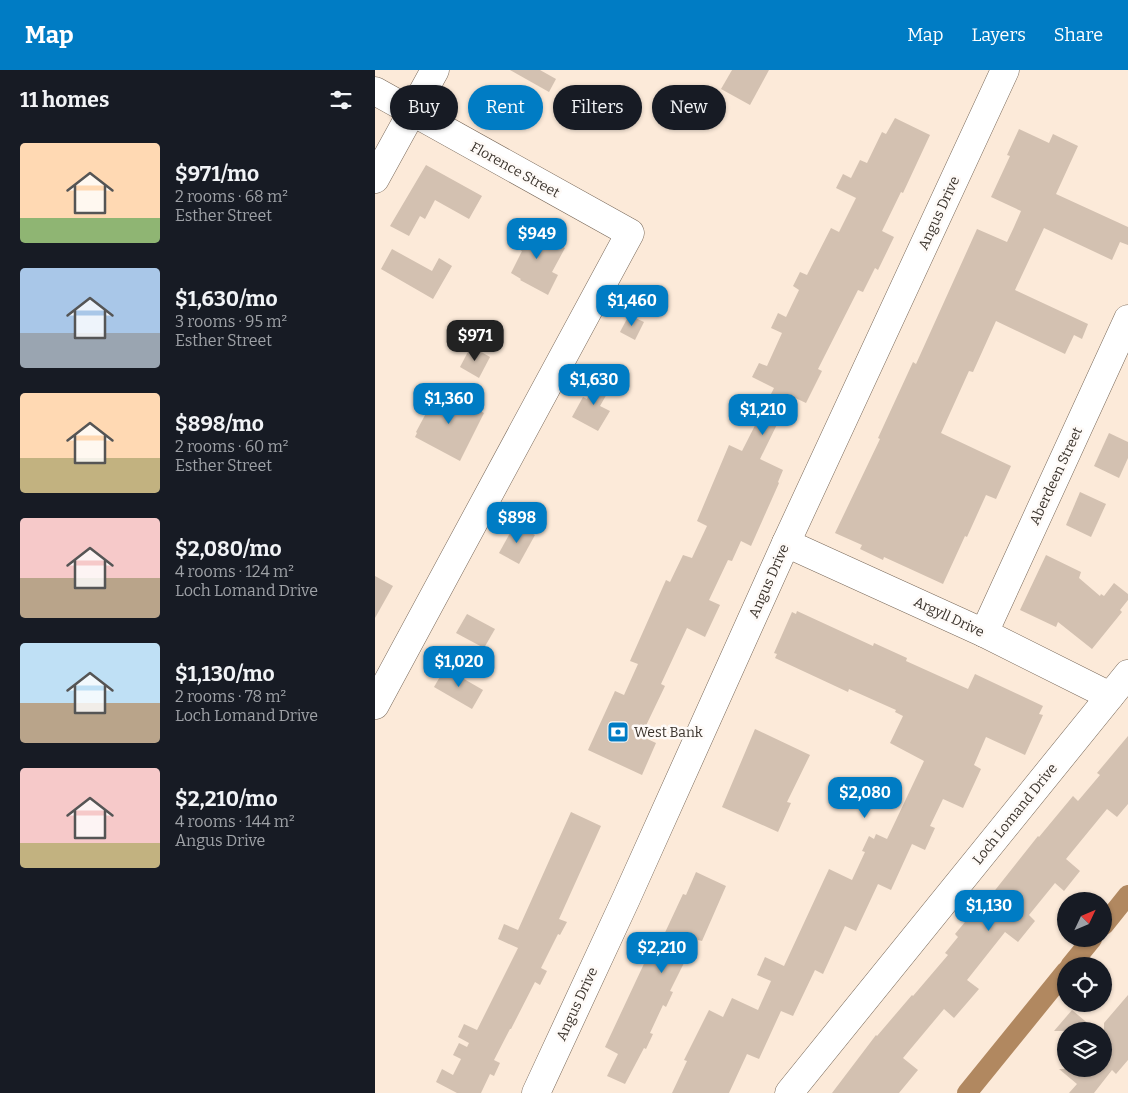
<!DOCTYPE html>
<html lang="en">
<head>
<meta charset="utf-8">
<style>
	body { margin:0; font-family:Bitter,serif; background:#20242c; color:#f1f3f6; height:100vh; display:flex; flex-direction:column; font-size:19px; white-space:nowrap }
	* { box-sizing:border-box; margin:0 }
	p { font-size:16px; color:#9ea1a6 }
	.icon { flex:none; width:28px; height:28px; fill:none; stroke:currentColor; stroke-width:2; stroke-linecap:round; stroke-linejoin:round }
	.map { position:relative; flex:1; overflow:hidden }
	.sheet { display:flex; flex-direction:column; background:#171b24; width:375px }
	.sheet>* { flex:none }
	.banner { position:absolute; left:15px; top:15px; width:475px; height:45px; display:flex; gap:10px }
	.needle { width:32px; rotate:46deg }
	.controls { position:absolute; left:682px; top:822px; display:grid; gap:10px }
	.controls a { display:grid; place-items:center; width:55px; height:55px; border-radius:50%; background:#171b24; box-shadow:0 1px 4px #0004; font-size:25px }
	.price { position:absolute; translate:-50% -42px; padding:0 11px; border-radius:10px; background:#007cc4; color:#fff; font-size:16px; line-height:32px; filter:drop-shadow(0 1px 2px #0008) }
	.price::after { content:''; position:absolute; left:50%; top:30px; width:15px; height:11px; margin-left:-8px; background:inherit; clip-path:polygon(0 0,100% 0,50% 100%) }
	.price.selected { background:#222; color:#fff }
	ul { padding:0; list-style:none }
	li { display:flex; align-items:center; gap:15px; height:125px; padding:0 20px }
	li span { display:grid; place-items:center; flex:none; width:140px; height:100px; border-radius:5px; color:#555 }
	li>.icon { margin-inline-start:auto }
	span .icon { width:60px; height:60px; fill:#fffc; stroke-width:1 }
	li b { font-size:21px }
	h2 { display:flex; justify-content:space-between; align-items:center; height:60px; padding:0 20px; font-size:21px }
	.pill { padding:0 18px; border-radius:22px; background:#171b24; box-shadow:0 1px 4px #0004; font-size:18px; line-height:45px }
	.pill.selected { background:#007cc4; color:#fff }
	header { display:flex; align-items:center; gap:30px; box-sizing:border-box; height:70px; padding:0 25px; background:#007cc4; color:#fff }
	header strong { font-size:24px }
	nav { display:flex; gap:28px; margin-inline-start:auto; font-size:18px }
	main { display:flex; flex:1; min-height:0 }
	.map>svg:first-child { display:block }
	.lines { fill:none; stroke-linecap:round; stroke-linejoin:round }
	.canal { stroke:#b18860; stroke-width:20 }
	.building { fill:#d3c1b1 }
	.minor-casing { stroke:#786859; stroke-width:29 }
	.minor { stroke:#fff; stroke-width:28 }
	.labels { text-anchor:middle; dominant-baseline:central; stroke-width:5; stroke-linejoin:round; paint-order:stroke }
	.street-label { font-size:14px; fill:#3a332c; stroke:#fefaf7 }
	.poi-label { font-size:14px; fill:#3a332c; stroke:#fefaf7; text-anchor:start }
</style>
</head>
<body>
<header>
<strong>Map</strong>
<nav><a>Map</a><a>Layers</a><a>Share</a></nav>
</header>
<main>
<section class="sheet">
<h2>11 homes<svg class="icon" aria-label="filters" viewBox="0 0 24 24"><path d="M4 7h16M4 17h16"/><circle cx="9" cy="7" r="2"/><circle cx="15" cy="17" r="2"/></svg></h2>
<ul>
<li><span style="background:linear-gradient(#ffd9b3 75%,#8fb573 0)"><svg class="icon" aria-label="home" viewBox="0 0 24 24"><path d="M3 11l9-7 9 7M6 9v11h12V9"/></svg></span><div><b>$971/mo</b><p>2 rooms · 68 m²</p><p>Esther Street</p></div></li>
<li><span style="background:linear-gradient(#a9c7e8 65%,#9aa5b1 0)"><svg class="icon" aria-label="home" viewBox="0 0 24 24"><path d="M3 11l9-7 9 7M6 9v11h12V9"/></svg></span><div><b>$1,630/mo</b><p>3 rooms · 95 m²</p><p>Esther Street</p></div></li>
<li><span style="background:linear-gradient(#ffd9b3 65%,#c2b280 0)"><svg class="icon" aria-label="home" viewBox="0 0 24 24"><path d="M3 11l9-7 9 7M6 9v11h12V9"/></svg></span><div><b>$898/mo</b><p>2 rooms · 60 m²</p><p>Esther Street</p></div></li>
<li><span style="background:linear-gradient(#f6c9c9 60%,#b9a48a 0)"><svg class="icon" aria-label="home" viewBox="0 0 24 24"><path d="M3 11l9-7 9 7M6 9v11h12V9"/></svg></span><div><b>$2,080/mo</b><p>4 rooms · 124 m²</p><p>Loch Lomand Drive</p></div></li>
<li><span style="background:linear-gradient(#bfe0f5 60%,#b9a48a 0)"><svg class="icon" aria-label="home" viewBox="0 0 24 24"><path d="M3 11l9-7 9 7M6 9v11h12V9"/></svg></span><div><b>$1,130/mo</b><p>2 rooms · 78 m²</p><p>Loch Lomand Drive</p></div></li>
<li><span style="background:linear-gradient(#f6c9c9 75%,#c2b280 0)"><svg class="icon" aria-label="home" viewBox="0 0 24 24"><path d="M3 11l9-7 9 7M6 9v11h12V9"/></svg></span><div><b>$2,210/mo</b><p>4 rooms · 144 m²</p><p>Angus Drive</p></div></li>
</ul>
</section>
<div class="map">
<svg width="753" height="1023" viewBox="0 0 753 1023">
	<rect width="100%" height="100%" fill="#fcead9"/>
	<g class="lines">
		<g class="canal">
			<polyline points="729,855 753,825"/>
			<polyline points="695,896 717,869"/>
			<polyline points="592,1023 691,901"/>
		</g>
	</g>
	<g class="building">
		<polygon points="135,0 165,0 181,9 174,22"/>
		<polygon points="357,0 394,0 375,35 346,19"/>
		<polygon points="520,48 555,65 528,123 526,122 507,161 519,167 503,200 500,198 488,222 483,220 443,299 447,301 431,333 416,326 385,389 408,400 403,412 404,413 376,476 366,471 357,491 353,490 334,530 345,535 330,567 312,558 286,614 290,616 266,666 281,673 267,705 213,680 240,621 249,625 263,594 255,591 291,510 295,512 308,485 317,488 332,456 322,451 354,375 367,381 399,318 377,307 384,293 392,296 407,263 396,258 403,243 411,247 424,220 418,216 425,202 432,205 456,158 464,162 481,128 461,118 468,104 476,108 485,90 492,93 507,62 511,64"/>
		<polygon points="644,59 674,73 678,64 703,76 681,124 753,157 753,175 745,172 737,190 669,158 640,220 713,254 707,269 699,265 690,284 621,251 598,302 594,301 566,363 636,396 621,429 611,425 592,467 590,466 568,514 509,487 508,490 485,479 487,475 460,463 505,369 503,368 538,292 541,294 602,159 632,172 639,157 646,141 616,127 635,86 632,85"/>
		<polygon points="51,95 107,126 94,149 60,130 50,149 45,146 34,166 15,156"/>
		<polygon points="148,155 190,178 177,202 183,205 173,225 145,210 146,209 136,203 147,181 137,175"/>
		<polygon points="17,179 57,201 64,188 77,196 58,229 6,199"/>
		<polygon points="254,245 269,252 260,270 245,262"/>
		<polygon points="96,276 115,287 104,308 85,297"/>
		<polygon points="223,307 237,315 225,336 235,341 223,361 197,347 208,327 212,329"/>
		<polygon points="64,319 109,343 85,391 40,367 42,363 41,362"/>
		<polygon points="734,363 753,372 753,388 744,408 719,396"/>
		<polygon points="705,422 731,434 716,467 691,455"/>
		<polygon points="140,454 160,465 144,494 124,483"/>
		<polygon points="671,485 706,502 704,508 725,526 726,524 729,526 739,513 753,524 753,530 745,540 747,542 717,579 683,552 681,557 645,540"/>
		<polygon points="0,506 18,516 0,548"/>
		<polygon points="422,541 498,576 499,573 532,588 531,591 593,619 600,604 668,636 664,644 668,645 650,685 611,667 599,695 606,699 588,738 568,729 555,756 560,758 550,780 537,774 516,820 503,814 481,861 470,856 448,904 440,900 418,946 406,941 384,989 372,984 354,1023 297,1023 312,991 309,990 334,940 348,947 357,928 383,940 396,911 382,905 390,887 409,896 454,799 477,810 490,782 487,781 494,766 499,769 501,764 512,769 549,691 515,673 528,646 520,642 521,640 474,619 473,622 400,588 402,584 399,583 417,542 421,544"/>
		<polygon points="92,544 120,559 109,578 81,563"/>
		<polygon points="70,598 108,620 97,639 59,617"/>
		<polygon points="380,659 435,685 412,732 416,733 403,762 347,737"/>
		<polygon points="753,666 753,734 742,747 732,739 691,789 705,801 689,821 680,813 654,845 660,851 643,872 630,862 592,910 604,919 579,948 569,939 528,988 543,1000 524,1023 457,1023 501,965 502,966 537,925 538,926 573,885 570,883 583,867 580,864 595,846 598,848 663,766 664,767 698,726 703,731 725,705 722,703"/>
		<polygon points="196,742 226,756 184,849 192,852 185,865 183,864 166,898 172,901 165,915 160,912 136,959 135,959 119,990 125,993 119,1006 115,1004 106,1023 82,1023 61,1012 67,999 78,1005 86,989 78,985 84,973 92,977 94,973 83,967 89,954 102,960 143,878 123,869 129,854 143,860"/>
		<polygon points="321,802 351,816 327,871 323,870 312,894 309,893 295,921 298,922 291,937 288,935 275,963 278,964 271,979 269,978 250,1014 232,1006 243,984 230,977 282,866 287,869 308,824 311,825"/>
		<polygon points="753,925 753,990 741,1004 737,1000 719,1023 694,1023 702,1014 684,999 729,999 729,953"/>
		<polygon points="697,940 722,961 679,961"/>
	</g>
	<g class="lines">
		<g class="minor-casing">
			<g id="minor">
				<polyline points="0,21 255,163 0,635"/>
				<polyline points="0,109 60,0"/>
				<polyline points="411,473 609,563 735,626"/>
				<polyline points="609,563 753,249"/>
				<polyline points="161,1023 251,829 411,473 630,0"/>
				<polyline points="414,1023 753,604"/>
			</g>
		</g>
		<use href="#minor" class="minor"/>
	</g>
	<defs>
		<g id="bank-square" transform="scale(1.125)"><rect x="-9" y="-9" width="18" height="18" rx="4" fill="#007cc4" stroke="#fefaf7"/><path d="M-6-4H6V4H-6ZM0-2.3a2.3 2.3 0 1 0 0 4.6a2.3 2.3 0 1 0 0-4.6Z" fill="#fff"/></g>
	</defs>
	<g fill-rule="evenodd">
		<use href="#bank-square" x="243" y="662"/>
	</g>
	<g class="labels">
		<g class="street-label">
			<text transform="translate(140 100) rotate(29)">Florence Street</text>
			<text transform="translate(564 143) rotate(-65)">Angus Drive</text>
			<text transform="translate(681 406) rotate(-65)">Aberdeen Street</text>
			<text transform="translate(394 511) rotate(-66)">Angus Drive</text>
			<text transform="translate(574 547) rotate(25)">Argyll Drive</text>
			<text transform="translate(640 744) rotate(-51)">Loch Lomand Drive</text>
			<text transform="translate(202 934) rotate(-65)">Angus Drive</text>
		</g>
		<g class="poi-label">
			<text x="259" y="662">West Bank</text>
		</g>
	</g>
</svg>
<div class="controls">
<a><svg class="needle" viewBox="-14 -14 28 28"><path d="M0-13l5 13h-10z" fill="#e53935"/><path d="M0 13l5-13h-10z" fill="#9ea1a6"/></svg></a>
<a><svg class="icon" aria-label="locate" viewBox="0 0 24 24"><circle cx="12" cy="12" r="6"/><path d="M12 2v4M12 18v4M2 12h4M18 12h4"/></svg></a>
<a><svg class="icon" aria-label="layers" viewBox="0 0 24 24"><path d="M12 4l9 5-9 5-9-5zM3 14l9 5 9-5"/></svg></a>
</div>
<b class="price" style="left:162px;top:190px">$949</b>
<b class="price" style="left:257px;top:257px">$1,460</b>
<b class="price selected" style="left:100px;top:292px">$971</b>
<b class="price" style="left:219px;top:336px">$1,630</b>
<b class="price" style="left:74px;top:355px">$1,360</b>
<b class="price" style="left:388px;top:366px">$1,210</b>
<b class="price" style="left:142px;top:474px">$898</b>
<b class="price" style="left:84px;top:618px">$1,020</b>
<b class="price" style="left:490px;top:749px">$2,080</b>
<b class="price" style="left:614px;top:862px">$1,130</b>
<b class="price" style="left:287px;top:904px">$2,210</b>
<div class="banner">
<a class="pill">Buy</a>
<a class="pill selected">Rent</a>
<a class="pill">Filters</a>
<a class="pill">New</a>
</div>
</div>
</main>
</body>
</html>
